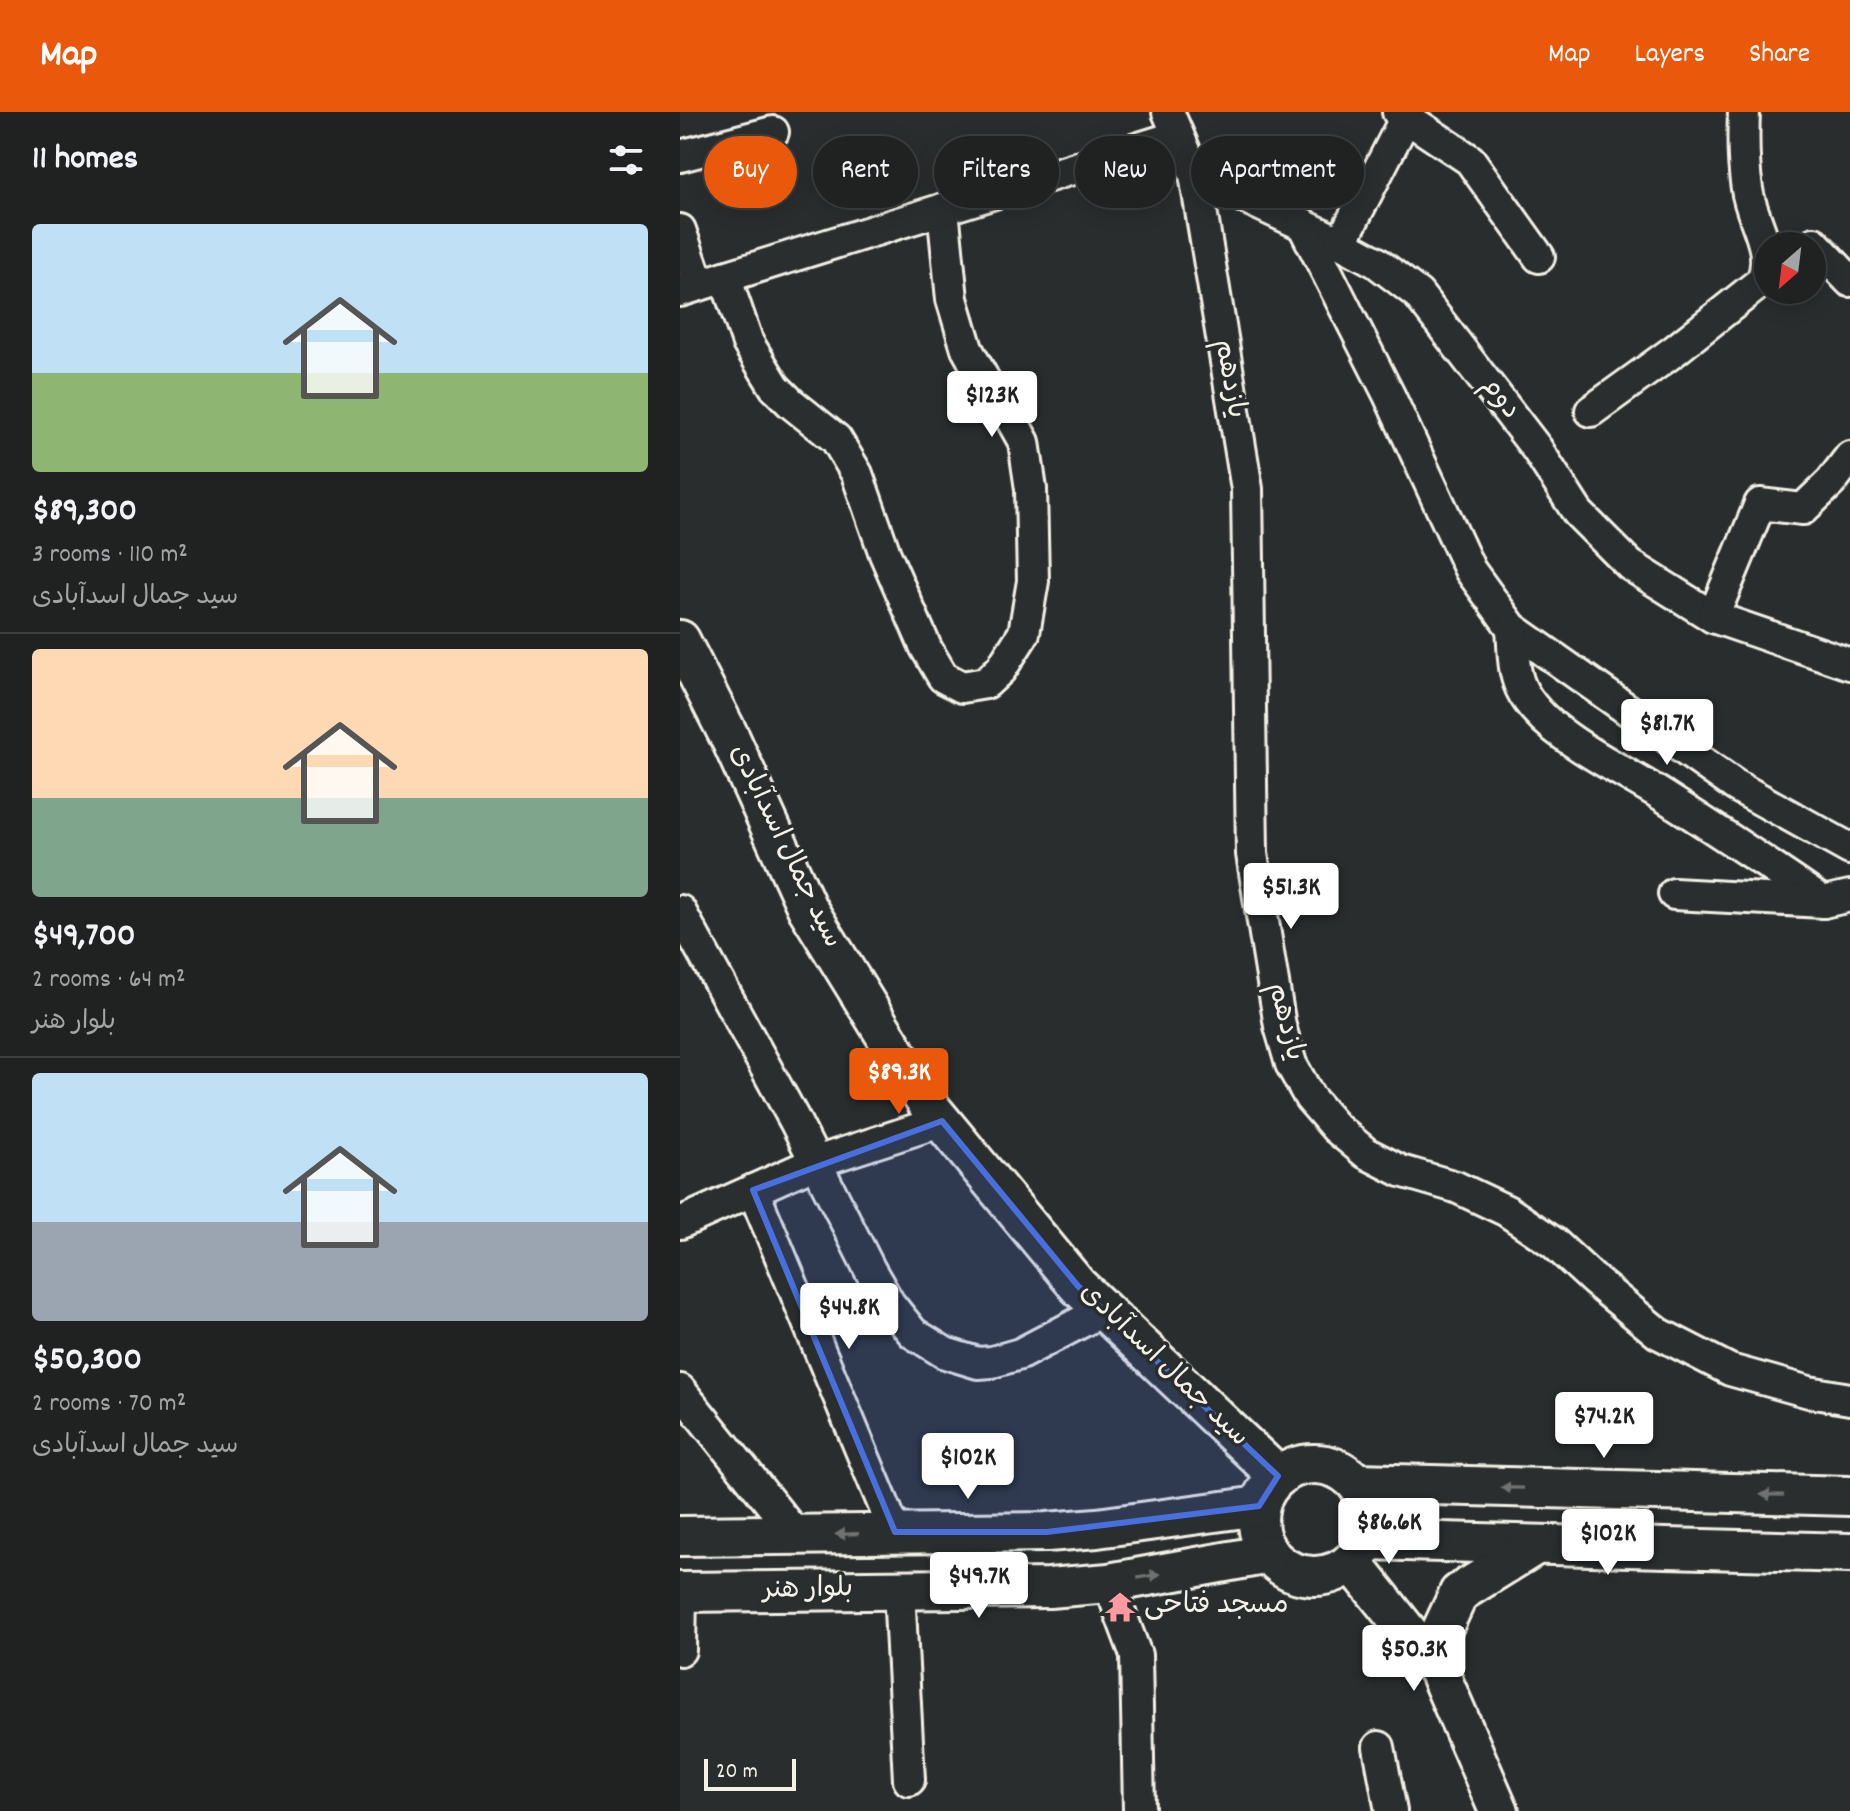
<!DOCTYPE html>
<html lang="en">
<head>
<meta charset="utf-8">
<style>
	body { margin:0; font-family:Dekko,"Playpen Sans Arabic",sans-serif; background:#2d2f2f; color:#f1f3f6; height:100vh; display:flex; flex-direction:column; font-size:30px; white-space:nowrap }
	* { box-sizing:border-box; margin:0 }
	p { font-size:26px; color:#a2a4a5 }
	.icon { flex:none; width:44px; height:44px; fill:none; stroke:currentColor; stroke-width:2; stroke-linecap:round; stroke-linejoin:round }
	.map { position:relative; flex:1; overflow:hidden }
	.panel { display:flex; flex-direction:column; background:#202222; width:680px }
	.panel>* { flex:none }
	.top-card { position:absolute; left:24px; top:24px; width:760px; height:72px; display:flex; gap:16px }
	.needle { width:52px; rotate:208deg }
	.controls { position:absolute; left:1074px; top:120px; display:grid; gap:16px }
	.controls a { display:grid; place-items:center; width:72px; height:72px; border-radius:50%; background:#202222; box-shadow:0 4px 20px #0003,0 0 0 2px #3d3f40; font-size:40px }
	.scale { position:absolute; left:24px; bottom:20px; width:92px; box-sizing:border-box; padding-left:8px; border:4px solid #f4f1e8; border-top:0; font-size:22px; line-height:28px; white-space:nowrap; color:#f4f1e8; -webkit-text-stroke:6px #2a2d2e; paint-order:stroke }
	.price { position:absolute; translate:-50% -68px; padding:0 18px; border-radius:8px; background:#fff; color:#222; font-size:26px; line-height:52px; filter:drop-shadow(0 2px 4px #0008) }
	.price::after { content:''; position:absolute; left:50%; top:48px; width:24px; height:18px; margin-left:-12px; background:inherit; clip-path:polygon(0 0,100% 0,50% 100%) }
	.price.active { background:#ea580c; color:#fff }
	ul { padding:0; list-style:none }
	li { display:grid; align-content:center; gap:16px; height:424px; padding:0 32px }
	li+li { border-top:2px solid #3d3f40 }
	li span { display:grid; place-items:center; height:248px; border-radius:8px; color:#555 }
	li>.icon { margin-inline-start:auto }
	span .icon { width:144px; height:144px; fill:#fffc; stroke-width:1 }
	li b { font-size:34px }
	h2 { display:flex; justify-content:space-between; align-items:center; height:96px; padding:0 32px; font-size:34px }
	.tag { padding:0 28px; border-radius:36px; background:#202222; box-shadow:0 4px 20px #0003,0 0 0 2px #3d3f40; font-size:28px; line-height:72px }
	.tag.active { background:#ea580c; color:#fff }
	header { display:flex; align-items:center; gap:48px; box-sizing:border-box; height:112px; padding:0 40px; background:#ea580c; color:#fff }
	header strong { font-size:38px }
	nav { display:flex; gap:44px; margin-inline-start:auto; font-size:28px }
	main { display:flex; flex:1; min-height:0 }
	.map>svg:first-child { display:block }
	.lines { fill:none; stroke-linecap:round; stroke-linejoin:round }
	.minor-casing { stroke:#f4f1e8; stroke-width:36 }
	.major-casing { stroke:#f4f1e8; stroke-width:44 }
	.minor { stroke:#2a2d2e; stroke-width:30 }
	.major { stroke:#2a2d2e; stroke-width:38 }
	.oneway { fill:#71726f }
	.marked { fill:#486fdb; fill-opacity:0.2; stroke:#486fdb; stroke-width:6; stroke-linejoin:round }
	.labels { text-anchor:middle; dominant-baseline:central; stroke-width:7; stroke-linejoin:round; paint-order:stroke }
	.street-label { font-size:28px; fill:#f4f1e8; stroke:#2a2d2e }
	.poi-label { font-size:28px; fill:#f4f1e8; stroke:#2a2d2e; text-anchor:start }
</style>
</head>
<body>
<header>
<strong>Map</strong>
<nav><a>Map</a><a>Layers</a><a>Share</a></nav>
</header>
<main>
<section class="panel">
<h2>11 homes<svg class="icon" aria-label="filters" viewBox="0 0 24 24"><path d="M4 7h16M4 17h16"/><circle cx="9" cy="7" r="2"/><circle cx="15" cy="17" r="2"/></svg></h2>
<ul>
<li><span style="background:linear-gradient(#bfe0f5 60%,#8fb573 0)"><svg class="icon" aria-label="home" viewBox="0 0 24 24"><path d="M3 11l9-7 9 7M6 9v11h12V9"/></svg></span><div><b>$89,300</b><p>3 rooms · 110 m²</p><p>سید جمال اسدآبادی</p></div></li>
<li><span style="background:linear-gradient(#ffd9b3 60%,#7fa58c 0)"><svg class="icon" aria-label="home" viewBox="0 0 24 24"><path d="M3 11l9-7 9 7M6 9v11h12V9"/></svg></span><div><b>$49,700</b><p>2 rooms · 64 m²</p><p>بلوار هنر</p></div></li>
<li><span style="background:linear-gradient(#bfe0f5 60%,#9aa5b1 0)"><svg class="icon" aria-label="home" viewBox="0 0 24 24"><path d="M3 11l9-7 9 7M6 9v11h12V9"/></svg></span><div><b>$50,300</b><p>2 rooms · 70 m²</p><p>سید جمال اسدآبادی</p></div></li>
</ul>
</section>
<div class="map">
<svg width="1170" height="1699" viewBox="0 0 1170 1699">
	<rect width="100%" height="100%" fill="#2a2d2e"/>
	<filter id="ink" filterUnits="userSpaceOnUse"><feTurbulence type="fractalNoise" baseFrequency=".0125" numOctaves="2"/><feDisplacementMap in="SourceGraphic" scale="16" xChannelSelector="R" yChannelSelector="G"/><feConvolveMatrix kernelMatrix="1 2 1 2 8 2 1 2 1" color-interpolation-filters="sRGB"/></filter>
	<g filter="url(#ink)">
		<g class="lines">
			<g class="minor-casing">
				<g id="minor">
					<polyline points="488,0 515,62 661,131 696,150 738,182 857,337 898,401 950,453 1033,505 1170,552"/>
					<polyline points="718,0 790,48 859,145"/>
					<polyline points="0,44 93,20"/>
					<polyline points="515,62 567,377 572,742 600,914 611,952 630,986 656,1016 686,1041 721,1059 776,1075 827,1099 874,1131 915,1169 978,1221 1050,1258 1129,1280 1170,1287"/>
					<polyline points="622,111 709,283 790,458 832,516 1056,674 1170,737"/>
					<polyline points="0,118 19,173"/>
					<polyline points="661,131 725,7"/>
					<polyline points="1134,131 1170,169"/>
					<polyline points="45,165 68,231 95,275 111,291 156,327 177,362 205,442 246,536 263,565 282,575 306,571 321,557 344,521 353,469 351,377 344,330 330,305 308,275 287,237 272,187 263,97"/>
					<polyline points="0,179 498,24"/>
					<path d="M911,299L994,239L1082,169C1096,137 1071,108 1067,77C1063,52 1063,25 1064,0"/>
					<polyline points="1033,505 1080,392 1123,397 1151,370 1170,345"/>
					<path d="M832,516C834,538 832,562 844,582C870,626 942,657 985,685C1038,719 1091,754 1143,790"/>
					<polyline points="994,782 1143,790 1170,784"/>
					<polyline points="0,799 115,1009 190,1158 209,1191 233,1221 265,1241 298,1251 312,1250 340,1242 424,1198"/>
					<polyline points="73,1078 215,1420"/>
					<polyline points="0,1111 136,1050 262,1009"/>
					<polyline points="0,1278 116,1423"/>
					<polyline points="429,1471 456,1543 459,1699"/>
					<polyline points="219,1478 229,1668"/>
					<polyline points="0,1538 1,1480"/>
					<polyline points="699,1635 711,1699"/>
				</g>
			</g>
			<g class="major-casing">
				<g id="major">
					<polyline points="0,528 51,628 127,796 249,994 398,1174 598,1364"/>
					<circle cx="634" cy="1408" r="56"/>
					<polyline points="677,1371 1170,1384"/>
					<polyline points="0,1424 367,1420 417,1416 579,1394"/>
					<polyline points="687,1428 1170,1441"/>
					<polyline points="672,1450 758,1558 819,1699"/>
					<polyline points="0,1480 369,1476 429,1471 589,1442"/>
					<polyline points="758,1558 758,1526 779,1481 856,1433"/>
				</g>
			</g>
			<use href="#minor" class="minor"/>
			<use href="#major" class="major"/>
		</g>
		<defs><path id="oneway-solid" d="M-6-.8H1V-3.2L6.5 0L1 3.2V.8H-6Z" transform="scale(2)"/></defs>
		<g class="oneway">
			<use href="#oneway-solid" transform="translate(832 1376) rotate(-179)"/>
			<use href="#oneway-solid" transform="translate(1092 1383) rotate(-179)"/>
			<use href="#oneway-solid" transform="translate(167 1422) rotate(178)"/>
			<use href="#oneway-solid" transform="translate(469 1464) rotate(-10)"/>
		</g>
	</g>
	<path class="marked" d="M262,1009L398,1174L598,1364L579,1394L367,1420H215L73,1078Z"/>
	<defs>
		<g id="temple-bare" transform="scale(2.4)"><path d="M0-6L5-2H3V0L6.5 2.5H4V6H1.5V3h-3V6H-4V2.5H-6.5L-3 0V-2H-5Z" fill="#ff9aa2" stroke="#2a2d2e" stroke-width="2.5" paint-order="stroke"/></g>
	</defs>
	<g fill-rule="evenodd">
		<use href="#temple-bare" x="440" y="1495"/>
	</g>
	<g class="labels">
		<g class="street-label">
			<text transform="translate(548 267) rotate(80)">یازدهم</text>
			<text transform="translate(819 287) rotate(52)">دوم</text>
			<text transform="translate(104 735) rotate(64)">سید جمال اسدآبادی</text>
			<text transform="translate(604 910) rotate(76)">یازدهم</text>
			<text transform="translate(483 1254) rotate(44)">سید جمال اسدآبادی</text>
			<text transform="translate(128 1479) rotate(-1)">بلوار هنر</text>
		</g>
		<g class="poi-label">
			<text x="464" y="1495">مسجد فتاحی</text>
		</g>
	</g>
</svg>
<div class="controls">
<a><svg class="needle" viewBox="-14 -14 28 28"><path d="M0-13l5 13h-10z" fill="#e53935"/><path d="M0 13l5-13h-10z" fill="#a2a4a5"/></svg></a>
</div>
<div class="scale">20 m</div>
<b class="price" style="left:312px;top:327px">$123K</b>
<b class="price" style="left:987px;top:655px">$81.7K</b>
<b class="price" style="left:611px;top:819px">$51.3K</b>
<b class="price active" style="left:219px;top:1004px">$89.3K</b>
<b class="price" style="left:169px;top:1239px">$44.8K</b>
<b class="price" style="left:924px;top:1348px">$74.2K</b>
<b class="price" style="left:288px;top:1389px">$102K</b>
<b class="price" style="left:709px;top:1454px">$86.6K</b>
<b class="price" style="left:928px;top:1465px">$102K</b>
<b class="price" style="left:299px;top:1508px">$49.7K</b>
<b class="price" style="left:734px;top:1581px">$50.3K</b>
<div class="top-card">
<a class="tag active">Buy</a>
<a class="tag">Rent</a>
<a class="tag">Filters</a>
<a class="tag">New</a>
<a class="tag">Apartment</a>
</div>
</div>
</main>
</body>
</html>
